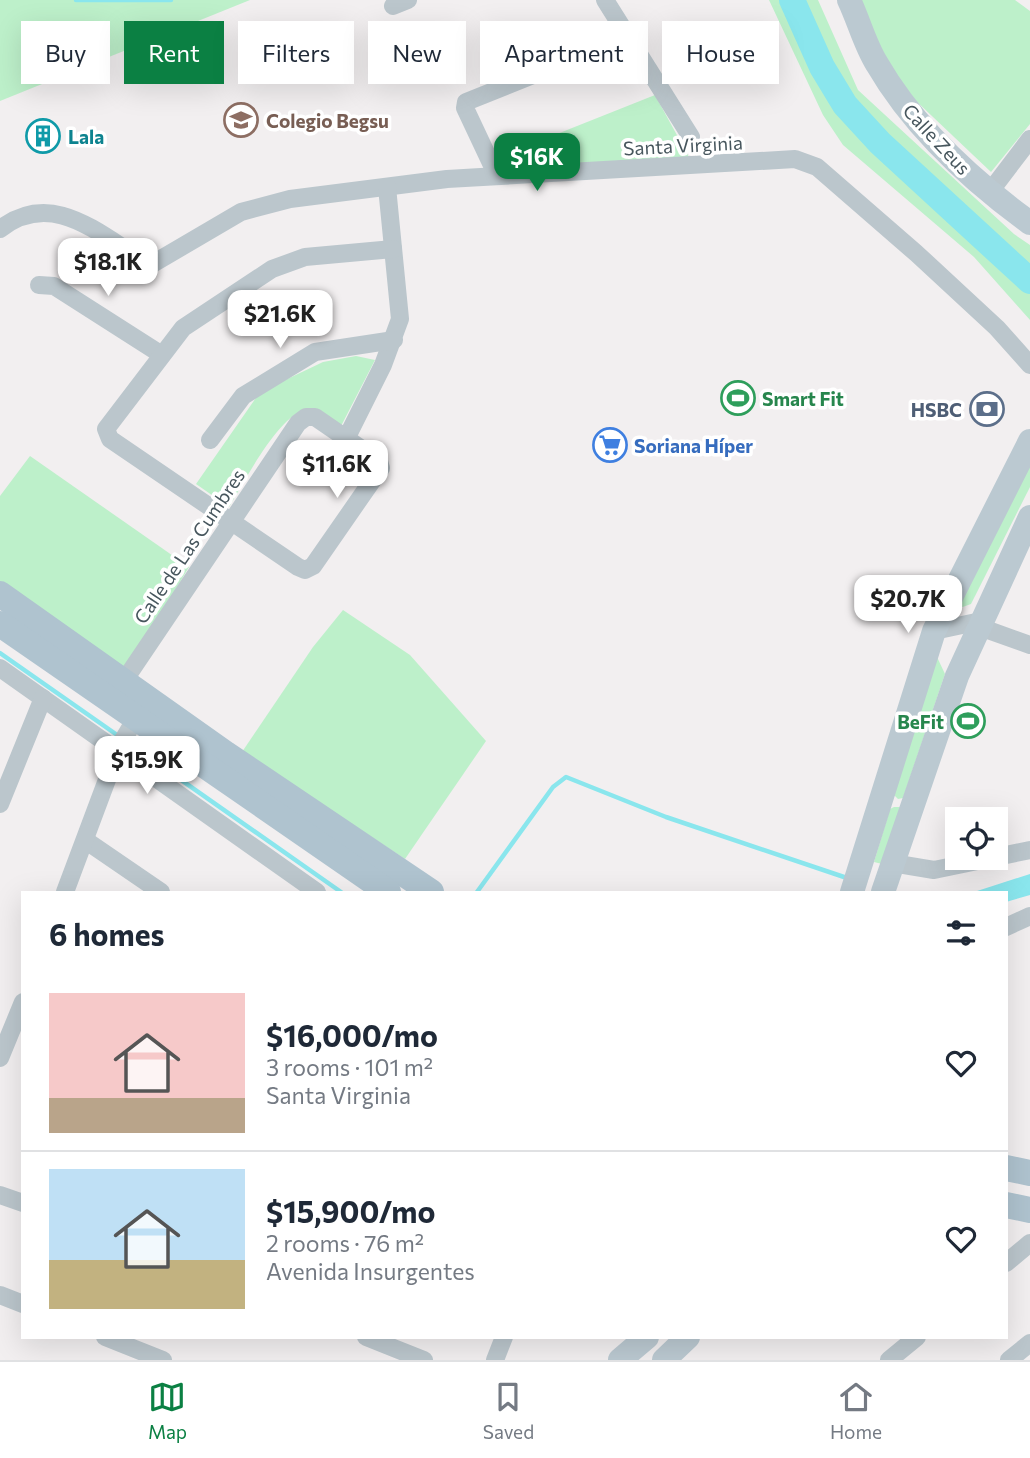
<!DOCTYPE html>
<html lang="en">
<head>
<meta charset="utf-8">
<style>
	body { margin:0; font-family:Commissioner,sans-serif; background:#f2f2f3; color:#1f2937; height:100vh; display:flex; flex-direction:column; font-size:26px; white-space:nowrap }
	* { box-sizing:border-box; margin:0 }
	p { font-size:23px; color:#747a83 }
	.icon { flex:none; width:38px; height:38px; fill:none; stroke:currentColor; stroke-width:2; stroke-linecap:round; stroke-linejoin:round }
	.map { position:relative; flex:1; overflow:hidden }
	.side { position:absolute; left:21px; top:891px; width:987px; height:448px; display:flex; flex-direction:column; background:#fff; border-radius:0px; box-shadow:0 7px 28px #0002 }
	.side>* { flex:none }
	.guide { position:absolute; left:21px; top:21px; width:989px; height:63px; display:flex; gap:14px }
	.buttons { position:absolute; left:945px; top:807px; display:grid; gap:14px }
	.buttons a { display:grid; place-items:center; width:63px; height:63px; border-radius:0px; background:#fff; box-shadow:0 7px 28px #0002; font-size:35px }
	.price { position:absolute; translate:-50% -60px; padding:0 16px; border-radius:14px; background:#fff; color:#222; font-size:23px; line-height:46px; filter:drop-shadow(0 2px 4px #0008) }
	.price::after { content:''; position:absolute; left:50%; top:42px; width:21px; height:16px; margin-left:-10px; background:inherit; clip-path:polygon(0 0,100% 0,50% 100%) }
	.price.current { background:#0b8043; color:#fff }
	ul { padding:0; list-style:none }
	li { display:flex; align-items:center; gap:21px; height:175px; padding:0 28px }
	li+li { border-top:2px solid #e0e1e3 }
	li span { display:grid; place-items:center; flex:none; width:196px; height:140px; border-radius:0px; color:#555 }
	li>.icon { margin-inline-start:auto }
	span .icon { width:84px; height:84px; fill:#fffc; stroke-width:1 }
	li b { font-size:30px }
	h2 { display:flex; justify-content:space-between; align-items:center; height:84px; padding:0 28px; font-size:30px }
	.tag { padding:0 24px; border-radius:0px; background:#fff; box-shadow:0 7px 28px #0002; font-size:24px; line-height:63px }
	.tag.current { background:#0b8043; color:#fff }
	.tabs { display:flex; justify-content:space-around; align-items:center; height:98px; border-top:2px solid #e0e1e3; background:#fff; font-size:19px; color:#747a83 }
	.tabs a { display:grid; justify-items:center; gap:4px }
	.tabs .current { color:#0b8043 }
	.map>svg:first-child { display:block }
	.green { fill:#bdf0ca }
	.water { fill:#8ae6ed }
	.lines { fill:none; stroke-linecap:round; stroke-linejoin:round }
	.stream { stroke:#8ae6ed; stroke-width:4.5 }
	.river { stroke:#8ae6ed; stroke-width:26 }
	.street { stroke:#bbc6cc; stroke-width:18 }
	.secondary { stroke:#bbc9d1; stroke-width:24 }
	.primary { stroke:#afc3cf; stroke-width:26 }
	.labels { text-anchor:middle; dominant-baseline:central; stroke-width:7; stroke-linejoin:round; paint-order:stroke }
	.education-label { font-size:19px; font-weight:bold; fill:#785e54; stroke:#fff; text-anchor:start }
	.culture-label { font-size:19px; font-weight:bold; fill:#0d838f; stroke:#fff; text-anchor:start }
	.street-label { font-size:19px; fill:#47565d; stroke:#fff }
	.leisure-label { font-size:19px; font-weight:bold; fill:#27864d; stroke:#fff; text-anchor:start }
	.service-label { font-size:19px; font-weight:bold; fill:#4e5e75; stroke:#fff; text-anchor:end }
	.shop-label { font-size:19px; font-weight:bold; fill:#366cbe; stroke:#fff; text-anchor:start }
</style>
</head>
<body>
<div class="map">
<svg width="1030" height="1360" viewBox="0 0 1030 1360">
	<rect width="100%" height="100%" fill="#f2eff0"/>
	<g class="green">
		<polygon points="0,0 250,0 0,101"/>
		<polygon points="769,0 818,0 858,90 1014,234 1030,245 1030,320 974,257 843,145 823,115"/>
		<polygon points="856,0 1015,0 1030,11 1030,124 991,172 914,99 883,56"/>
		<polygon points="655,95 690,159 517,169 499,157"/>
		<path d="M356,356L375,360L340,428C332,420 322,407 308,409C279,413 244,483 229,507L196,484L260,392L323,362Z"/>
		<polygon points="1030,451 1030,487 971,604 946,613"/>
		<polygon points="30,456 189,567 124,675 0,595 0,496"/>
		<polygon points="343,610 410,655 486,741 405,859 242,752 313,647"/>
		<polygon points="937,657 945,674 903,798 898,799 894,795"/>
		<polygon points="894,807 900,807 882,864 874,862 890,809"/>
	</g>
	<polygon class="water" points="1030,874 1030,895 1006,902 1006,892 974,892"/>
	<g class="lines">
		<g class="stream">
			<polyline points="76,0 171,0"/>
			<polyline points="0,653 120,737"/>
			<polyline points="127,742 341,892"/>
			<polyline points="477,892 553,787 566,777 666,817 847,878"/>
		</g>
		<polyline class="river" points="792,0 822,67 845,105 880,143 1030,281"/>
		<g class="street">
			<polyline points="605,0 691,137"/>
			<polyline points="393,6 408,0"/>
			<polyline points="497,176 465,108 466,102 628,37"/>
			<polyline points="989,193 1030,139"/>
			<path d="M0,229C52,189 97,233 144,261L154,263L241,212L290,199L447,179L795,159L817,167L916,253L997,328L1030,365"/>
			<polyline points="39,285 54,286 162,355"/>
			<polyline points="346,439 383,365 400,319 387,187"/>
			<polyline points="210,440 243,396 315,352 394,340"/>
			<polyline points="934,631 981,621 988,630 1030,645"/>
			<polyline points="0,668 317,892"/>
			<polyline points="124,681 298,423 306,417 315,417 379,461 381,468 313,566 305,570 298,567 110,439 106,429 183,328 272,269 305,257 393,249"/>
			<polyline points="0,804 43,698"/>
			<polyline points="85,840 161,892"/>
			<polyline points="892,863 934,870 1030,850"/>
			<polyline points="65,892 120,745 136,718"/>
			<polyline points="1006,927 1030,916"/>
			<polyline points="0,1058 23,1002"/>
			<polyline points="0,1195 23,1203"/>
			<polyline points="1006,1263 1030,1243"/>
			<polyline points="0,1295 23,1304"/>
			<polyline points="105,1337 163,1360"/>
			<polyline points="366,1337 424,1360"/>
			<polyline points="495,1360 504,1337"/>
			<polyline points="889,1360 917,1337"/>
			<polyline points="1009,1360 1030,1343"/>
		</g>
		<g class="secondary">
			<path d="M849,0C859,21 865,45 877,64C914,128 971,180 1030,223"/>
			<polyline points="852,892 934,631 1030,441"/>
			<polyline points="883,892 957,676 1030,517"/>
			<polyline points="620,1360 647,1337"/>
			<polyline points="664,1360 688,1337"/>
		</g>
		<g class="primary">
			<polyline points="0,594 226,754 431,892"/>
			<polyline points="0,624 388,892"/>
			<polyline points="1006,1168 1030,1173"/>
			<polyline points="1006,1205 1030,1210"/>
		</g>
	</g>
	<defs>
		<g id="school-ring" transform="scale(1.75)"><circle r="9.5" fill="#fff" stroke="#8d6e63" stroke-width="1.5"/><path d="M0-5L7-2L0 1L-7-2ZM-4 1L0 2.5L4 1V4Q0 6-4 4Z" fill="#8d6e63"/></g>
		<g id="building-ring" transform="scale(1.75)"><circle r="9.5" fill="#fff" stroke="#0f9aa8" stroke-width="1.5"/><path d="M-4-6H4V6H1V3H-1V6H-4ZM-2.5-4.3h1.7v1.8h-1.7ZM.8-4.3h1.7v1.8H.8ZM-2.5-1h1.7V.8h-1.7ZM.8-1h1.7V.8H.8Z" fill="#0f9aa8"/></g>
		<g id="stadium-ring" transform="scale(1.75)"><circle r="9.5" fill="#fff" stroke="#2e9e5b" stroke-width="1.5"/><path d="M0-5a6.5 5 0 1 0 0 10a6.5 5 0 1 0 0-10ZM-3.5-1.8h7v3.6h-7Z" fill="#2e9e5b"/></g>
		<g id="bank-ring" transform="scale(1.75)"><circle r="9.5" fill="#fff" stroke="#5c6f8a" stroke-width="1.5"/><path d="M-6-4H6V4H-6ZM0-2.3a2.3 2.3 0 1 0 0 4.6a2.3 2.3 0 1 0 0-4.6Z" fill="#5c6f8a"/></g>
		<g id="supermarket-ring" transform="scale(1.75)"><circle r="9.5" fill="#fff" stroke="#3f7fe0" stroke-width="1.5"/><path d="M-6-5.5h2.5l.6 2H6L4.5 2H-2.5L-4.4-4H-6ZM-1.5 3.2a1.3 1.3 0 1 0 .1 0ZM3 3.2a1.3 1.3 0 1 0 .1 0Z" fill="#3f7fe0"/></g>
	</defs>
	<g fill-rule="evenodd">
		<use href="#school-ring" x="241" y="120"/>
		<use href="#building-ring" x="43" y="136"/>
		<use href="#stadium-ring" x="738" y="398"/>
		<use href="#bank-ring" x="987" y="409"/>
		<use href="#supermarket-ring" x="610" y="445"/>
		<use href="#stadium-ring" x="968" y="721"/>
	</g>
	<g class="labels">
		<g class="education-label">
			<text x="266" y="120">Colegio Begsu</text>
		</g>
		<g class="culture-label">
			<text x="68" y="136">Lala</text>
		</g>
		<g class="street-label">
			<text transform="translate(937 139) rotate(47)">Calle Zeus</text>
			<text transform="translate(683 145) rotate(-3)">Santa Virginia</text>
			<text transform="translate(189 546) rotate(-56)">Calle de Las Cumbres</text>
		</g>
		<g class="leisure-label">
			<text x="762" y="398">Smart Fit</text>
			<text x="944" y="721" text-anchor="end">BeFit</text>
		</g>
		<g class="service-label">
			<text x="962" y="409">HSBC</text>
		</g>
		<g class="shop-label">
			<text x="634" y="445">Soriana Híper</text>
		</g>
	</g>
</svg>
<div class="buttons">
<a><svg class="icon" aria-label="locate" viewBox="0 0 24 24"><circle cx="12" cy="12" r="6"/><path d="M12 2v4M12 18v4M2 12h4M18 12h4"/></svg></a>
</div>
<b class="price current" style="left:537px;top:193px">$16K</b>
<b class="price" style="left:108px;top:298px">$18.1K</b>
<b class="price" style="left:280px;top:350px">$21.6K</b>
<b class="price" style="left:337px;top:500px">$11.6K</b>
<b class="price" style="left:908px;top:635px">$20.7K</b>
<b class="price" style="left:147px;top:796px">$15.9K</b>
<div class="guide">
<a class="tag">Buy</a>
<a class="tag current">Rent</a>
<a class="tag">Filters</a>
<a class="tag">New</a>
<a class="tag">Apartment</a>
<a class="tag">House</a>
</div>
<section class="side">
<h2>6 homes<svg class="icon" aria-label="filters" viewBox="0 0 24 24"><path d="M4 7h16M4 17h16"/><circle cx="9" cy="7" r="2"/><circle cx="15" cy="17" r="2"/></svg></h2>
<ul>
<li><span style="background:linear-gradient(#f6c9c9 75%,#b9a48a 0)"><svg class="icon" aria-label="home" viewBox="0 0 24 24"><path d="M3 11l9-7 9 7M6 9v11h12V9"/></svg></span><div><b>$16,000/mo</b><p>3 rooms · 101 m²</p><p>Santa Virginia</p></div><svg class="icon" aria-label="heart" viewBox="0 0 24 24"><path d="M12 20l-8-8c-3-5 5-10 8-4 3-6 11-1 8 4z"/></svg></li>
<li><span style="background:linear-gradient(#bfe0f5 65%,#c2b280 0)"><svg class="icon" aria-label="home" viewBox="0 0 24 24"><path d="M3 11l9-7 9 7M6 9v11h12V9"/></svg></span><div><b>$15,900/mo</b><p>2 rooms · 76 m²</p><p>Avenida Insurgentes</p></div><svg class="icon" aria-label="heart" viewBox="0 0 24 24"><path d="M12 20l-8-8c-3-5 5-10 8-4 3-6 11-1 8 4z"/></svg></li>
</ul>
</section>
</div>
<nav class="tabs">
<a class="current"><svg class="icon" aria-label="map" viewBox="0 0 24 24"><path d="M3 6l6-2 6 2 6-2v14l-6 2-6-2-6 2zM9 4v14M15 6v14"/></svg>Map</a>
<a><svg class="icon" aria-label="saved" viewBox="0 0 24 24"><path d="M7 4h10v16l-5-4-5 4z"/></svg>Saved</a>
<a><svg class="icon" aria-label="home" viewBox="0 0 24 24"><path d="M3 11l9-7 9 7M6 9v11h12V9"/></svg>Home</a>
</nav>
</body>
</html>
